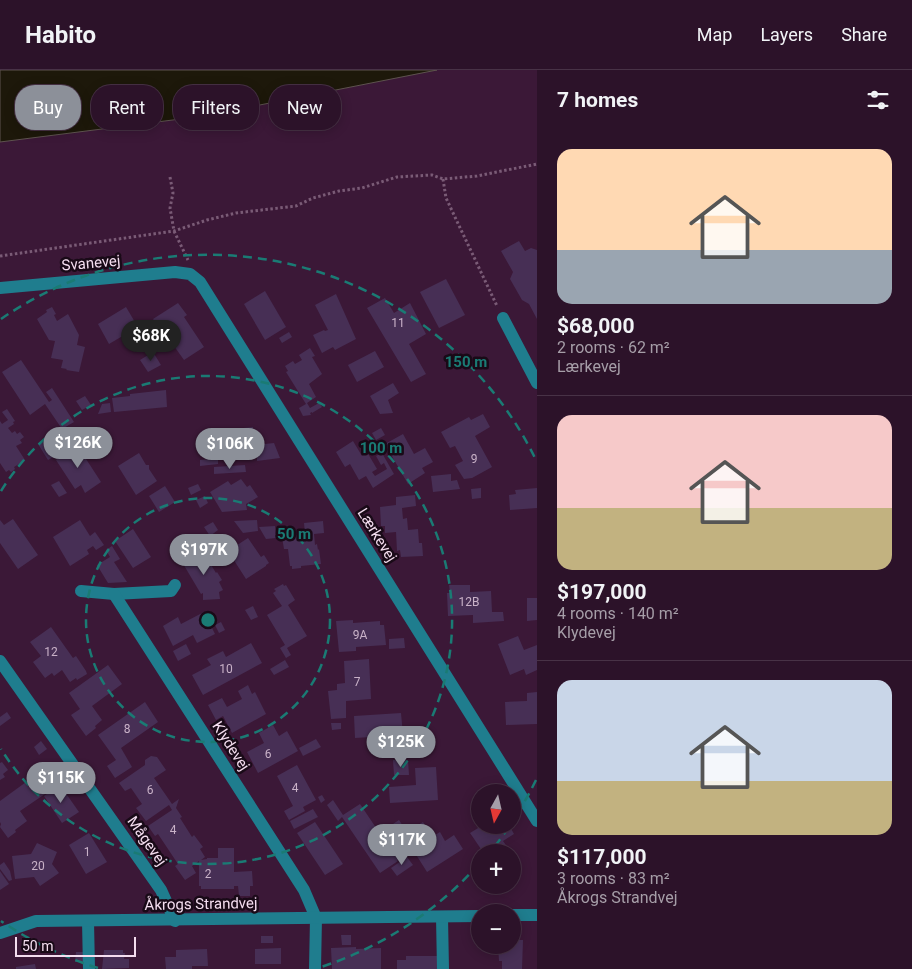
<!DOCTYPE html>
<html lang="en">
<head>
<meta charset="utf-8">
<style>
	body { margin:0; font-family:Roboto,sans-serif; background:#341b31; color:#f1f3f6; height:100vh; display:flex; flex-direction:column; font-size:19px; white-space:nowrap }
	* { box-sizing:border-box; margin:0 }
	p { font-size:16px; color:#a69ea8 }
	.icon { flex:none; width:28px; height:28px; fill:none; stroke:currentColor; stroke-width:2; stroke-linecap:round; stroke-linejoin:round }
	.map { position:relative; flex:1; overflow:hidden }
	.drawer { display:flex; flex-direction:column; background:#2c1229; width:375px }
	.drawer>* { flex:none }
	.guide { position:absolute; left:15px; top:15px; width:446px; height:45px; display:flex; gap:10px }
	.needle { width:32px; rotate:188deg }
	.buttons { position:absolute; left:471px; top:714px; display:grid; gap:10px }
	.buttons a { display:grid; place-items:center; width:50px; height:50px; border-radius:50%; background:#2c1229; box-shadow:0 2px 12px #0003,0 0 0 1px #483246; font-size:25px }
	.scale { position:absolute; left:15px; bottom:12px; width:121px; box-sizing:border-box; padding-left:5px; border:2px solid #f4ddef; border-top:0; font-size:14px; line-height:18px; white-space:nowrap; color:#f4ddef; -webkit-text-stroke:4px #190a17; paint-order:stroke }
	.price { position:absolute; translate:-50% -42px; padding:0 11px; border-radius:18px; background:#8c9099; color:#fff; font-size:16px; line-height:32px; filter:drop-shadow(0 1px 2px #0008) }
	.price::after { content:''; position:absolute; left:50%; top:30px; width:15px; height:11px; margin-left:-8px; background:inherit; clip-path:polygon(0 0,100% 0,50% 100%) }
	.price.on { background:#222; color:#fff }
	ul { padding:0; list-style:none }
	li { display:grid; align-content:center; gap:10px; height:265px; padding:0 20px }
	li+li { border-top:1px solid #483246 }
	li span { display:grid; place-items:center; height:155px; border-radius:15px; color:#555 }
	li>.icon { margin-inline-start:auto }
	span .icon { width:90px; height:90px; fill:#fffc; stroke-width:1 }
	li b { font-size:21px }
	h2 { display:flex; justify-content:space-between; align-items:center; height:60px; padding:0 20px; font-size:21px }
	.pill { padding:0 18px; border-radius:20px; background:#2c1229; box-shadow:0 2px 12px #0003,0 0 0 1px #483246; font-size:18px; line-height:45px }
	.pill.on { background:#8c9099; color:#fff }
	header { display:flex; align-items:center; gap:30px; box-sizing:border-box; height:70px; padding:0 25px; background:#2c1229; border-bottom:1px solid #483246 }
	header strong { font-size:24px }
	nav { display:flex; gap:28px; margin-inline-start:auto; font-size:18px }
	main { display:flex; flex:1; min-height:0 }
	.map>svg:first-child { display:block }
	.water { fill:#1d180a; stroke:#5e534f }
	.building { fill:#472f55 }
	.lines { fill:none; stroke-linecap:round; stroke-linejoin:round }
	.path { stroke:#7a5b76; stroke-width:3; stroke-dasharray:2.5 2.5; stroke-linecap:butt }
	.minor { stroke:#1f7d8e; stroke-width:12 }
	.ring { fill:none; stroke:#1a7b74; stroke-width:2.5; stroke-dasharray:9 6 }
	.labels { text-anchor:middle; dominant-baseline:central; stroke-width:5; stroke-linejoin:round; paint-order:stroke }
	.number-label { font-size:12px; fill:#c9b2c8 }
	.street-label { font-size:15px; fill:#f4ddef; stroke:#190a17 }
	.centre { fill:#1a7b74; stroke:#190a17; stroke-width:2.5 }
	.ring-label { font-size:15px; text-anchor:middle; font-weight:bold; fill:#1a7b74; stroke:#190a17; stroke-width:5; stroke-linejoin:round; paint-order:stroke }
</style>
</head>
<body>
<header>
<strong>Habito</strong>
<nav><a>Map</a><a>Layers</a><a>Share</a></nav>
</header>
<main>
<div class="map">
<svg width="537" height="899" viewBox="0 0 537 899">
	<rect width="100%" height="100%" fill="#3b1837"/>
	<polygon class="water" points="0,0 437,0 204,46 0,72"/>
	<g class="building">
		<polygon points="519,171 525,181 531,178 537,180 537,249 529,234 522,230 510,209 513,202 501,181"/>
		<polygon points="446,209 465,245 439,258 420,222"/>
		<polygon points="265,221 286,257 265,270 244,234"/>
		<polygon points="336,224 356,269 335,280 333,277 322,283 313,265 324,260 325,261 328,260 315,235"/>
		<polygon points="385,228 394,243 410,233 426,264 409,274 426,304 411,312 367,238"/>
		<polygon points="178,233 187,245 184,247 204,277 184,290 174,276 173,277 153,249"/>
		<polygon points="52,237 56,244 54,245 57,251 68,244 79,265 77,275 85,277 79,302 66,300 67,299 61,298 63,290 51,288 55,271 49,270 37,249 47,242 46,240"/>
		<polygon points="126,237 148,274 136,281 126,264 109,274 98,254"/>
		<polygon points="289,262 292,267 282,273 279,268"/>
		<polygon points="310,278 315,286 312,287 322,304 309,314 316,327 307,333 310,338 319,333 322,337 312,343 312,342 310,343 311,345 303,346 299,338 306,334 286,302 288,301 285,296 293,291 295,294 302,290 299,285"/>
		<polygon points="375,281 384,297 357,312 348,295"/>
		<polygon points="153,282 161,295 148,302 140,290"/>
		<polygon points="21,290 49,332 52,330 46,322 52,318 74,352 62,359 45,334 30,345 2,302"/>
		<polygon points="393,313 399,323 388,330 393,343 380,344 370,326"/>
		<polygon points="166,320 167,337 114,342 112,328 130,326 130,324"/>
		<polygon points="85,326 91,335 82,340 76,331"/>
		<polygon points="110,333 111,342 98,344 102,334"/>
		<polygon points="7,339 15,351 13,352 14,354 8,358 12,363 15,361 17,364 20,362 24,367 20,370 22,373 16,376 25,390 14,397 15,399 11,402 9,400 6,402 0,393 0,351 2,354 8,350 2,342"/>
		<polygon points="483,344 490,357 475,366 492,397 472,408 464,409 455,395 463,391 455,376 450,378 441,362 469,347 471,350"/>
		<polygon points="253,357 255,375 274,373 280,388 257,391 257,386 232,389 232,381 207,383 205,362"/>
		<polygon points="381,358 385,365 376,370 372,363"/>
		<polygon points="54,364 58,369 48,375 55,386 48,390 38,374"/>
		<polygon points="403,364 414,384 425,378 433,392 422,398 425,403 408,414 385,374"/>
		<polygon points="353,371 362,386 367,382 377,399 372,402 375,406 387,399 384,393 381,395 376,386 382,383 394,404 373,418 366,406 359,410 350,394 345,397 336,382"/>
		<polygon points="75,372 101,412 85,423 81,415 75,419 56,390 65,384 63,380"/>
		<polygon points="139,383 146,395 149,395 149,399 157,411 136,425 118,396"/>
		<polygon points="218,388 218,394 200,396 200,390"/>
		<polygon points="245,395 246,402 214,404 214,397"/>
		<polygon points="451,404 451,411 457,410 460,419 433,422 431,406"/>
		<polygon points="241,409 247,417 250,415 258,427 246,434 247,440 222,442 210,422 228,411 231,415"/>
		<polygon points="59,411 67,423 59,427 51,415"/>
		<polygon points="198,414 201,420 191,425 188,418"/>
		<polygon points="165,416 175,432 159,442 149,426"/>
		<polygon points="481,418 481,428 472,429 471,419"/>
		<polygon points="537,418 537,438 510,440 509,425 516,424 515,420"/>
		<polygon points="415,425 416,436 402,438 403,449 407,448 408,460 418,459 419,473 422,473 423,486 401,487 400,480 397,481 396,462 385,463 385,456 381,456 380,437 396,435 396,427"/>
		<polygon points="205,426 208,433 200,438 196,430"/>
		<polygon points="13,449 38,485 18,499 0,473 0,450 4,455"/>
		<polygon points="80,450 90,466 95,462 104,475 96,480 93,476 87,480 89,484 70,496 53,467"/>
		<polygon points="257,450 258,461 243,463 234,451"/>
		<polygon points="323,451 324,463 314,464 315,475 317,474 318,480 319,479 321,494 301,496 301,498 292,499 292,496 290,496 288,479 284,479 282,467 305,464 304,453"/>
		<polygon points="213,452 218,460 210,466 204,457"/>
		<polygon points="275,456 276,468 266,469 259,457"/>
		<polygon points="133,459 151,487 133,498 115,471"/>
		<polygon points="248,468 261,487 264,485 269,493 266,495 266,496 246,509 228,481"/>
		<polygon points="112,476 120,489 114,492 127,512 108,513 97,495 110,487 106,480"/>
		<polygon points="202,480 216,503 217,502 222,510 219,512 223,520 219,522 220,529 203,530 203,523 201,524 182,492"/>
		<polygon points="283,514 284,516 286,515 295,530 288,535 307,566 287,578 291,585 286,588 280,578 285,575 267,545 282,536 273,523 276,521 274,519"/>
		<polygon points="449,515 470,515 470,522 491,521 492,542 503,542 504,551 473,553 473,545 448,546 447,523 450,523"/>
		<polygon points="527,528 537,528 537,550 527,551"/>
		<polygon points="253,536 258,547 251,550 245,540"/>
		<polygon points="204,542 215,564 197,573 193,565 173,576 163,556 178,547 181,554"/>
		<polygon points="353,550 353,553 380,551 380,555 384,555 386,575 356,577 356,581 339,582 336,551"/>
		<polygon points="221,552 225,560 219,563 215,555"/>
		<polygon points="51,557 73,588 76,586 86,601 87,604 77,610 76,608 70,612 62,600 54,606 52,603 45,608 33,592 41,586 30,572"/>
		<polygon points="518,566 524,580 537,575 537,600 526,605 524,599 510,605 498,574"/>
		<polygon points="404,568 405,578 389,579 389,569"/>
		<polygon points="251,573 262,593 203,625 192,605 211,595 207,589 223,581 226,587"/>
		<polygon points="186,574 191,584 178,591 173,581"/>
		<polygon points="369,589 371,629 346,631 346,648 331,649 328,621 337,620 337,614 345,613 344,591"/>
		<polygon points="285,590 289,597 274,605 270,599"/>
		<polygon points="108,595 122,614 92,636 102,650 95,656 96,658 86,666 71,645 80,639 69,623"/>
		<polygon points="248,615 252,624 255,622 266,644 232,663 223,646 216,650 208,635 222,628 227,637 242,629 238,621"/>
		<polygon points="537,622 537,654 506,655 505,632 527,631 527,623"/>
		<polygon points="145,632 158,652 121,678 132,697 115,708 107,696 116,690 98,665"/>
		<polygon points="7,642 11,648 0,656 0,647"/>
		<polygon points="401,643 403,665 355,668 354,646"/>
		<polygon points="331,653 341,653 341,659 332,660"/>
		<polygon points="273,655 279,666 287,661 298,681 258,703 247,682 264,673 259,663"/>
		<polygon points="316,669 321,677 303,686 299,678"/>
		<polygon points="41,671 47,679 39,685 34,677"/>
		<polygon points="151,686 157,687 166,700 154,708 172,734 179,729 176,738 182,747 180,748 192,767 194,765 203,777 200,779 205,787 201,790 207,789 207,788 218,788 218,778 234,778 234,802 252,801 253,816 250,816 250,826 239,826 238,816 234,816 234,819 201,819 201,816 199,816 199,791 192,796 196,803 185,810 175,796 178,794 158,764 155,766 148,756 172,740 169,735 146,751 136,738 142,734 131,718 125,721 119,713 145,695 145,690"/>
		<polygon points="393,690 408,690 409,705 394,705"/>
		<polygon points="2,692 8,700 3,704 5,707 0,710 0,693"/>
		<polygon points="297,695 316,730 303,737 305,741 289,750 284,741 293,736 277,706"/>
		<polygon points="436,697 438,730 390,733 389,717 416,715 415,698"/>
		<polygon points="33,707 45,724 20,741 27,751 15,760 16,762 8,768 0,757 1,754 0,752 0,731"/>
		<polygon points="60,715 79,742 62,753 44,726"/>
		<polygon points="322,725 325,730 321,733 318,727"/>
		<polygon points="333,730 343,745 360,734 393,783 396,781 400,788 397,790 398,791 380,803 342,747 338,751 327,735"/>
		<polygon points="313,739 318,747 294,759 290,751"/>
		<polygon points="399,750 407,762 423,752 432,767 440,762 445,771 454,765 463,779 427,802 410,775 405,779 394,762 397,760 393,754"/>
		<polygon points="315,752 343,794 325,805 297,763"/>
		<polygon points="483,755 492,755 494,758 498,755 509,755 514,764 503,771 511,782 483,782 470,763"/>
		<polygon points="89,763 107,792 86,804 69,775"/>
		<polygon points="37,773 57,782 52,794 59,803 40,816 34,807 15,809 12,786 31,784"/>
		<polygon points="512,785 520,796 512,800"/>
		<polygon points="407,787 413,795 397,806 391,798"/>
		<polygon points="4,792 10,801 12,810 9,811 0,799 0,795"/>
		<polygon points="0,801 9,814 0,820"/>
		<polygon points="341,865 351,865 351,875 342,875"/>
		<rect x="261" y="866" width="12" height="7"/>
		<polygon points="512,870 523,870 522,899 502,899 502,891 499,891 498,875 512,875"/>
		<polygon points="356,877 356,879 381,878 381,899 332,899 331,878"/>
		<polygon points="281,878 281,894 255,894 255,879"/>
		<polygon points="207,879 208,896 192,896 192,899 166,899 165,887 176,887 176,880"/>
		<polygon points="104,880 123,880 123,883 125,883 124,889 129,889 129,898 102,899"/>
		<polygon points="76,882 83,882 83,892 75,892"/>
		<polygon points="406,886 437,886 437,899 397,899 397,890 406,890"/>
		<polygon points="35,894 36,899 16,899 16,897"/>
	</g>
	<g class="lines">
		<g class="path">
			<polyline points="170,107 173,123 170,138 174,161 188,190"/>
			<polyline points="443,109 446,128 497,236"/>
			<polyline points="0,186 174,161 207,150 236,143 296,136 313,128 339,121 362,118 397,107 432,105 443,109 477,106 537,94"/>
		</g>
		<g class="minor">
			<polyline points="0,218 175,202 190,204 200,212 537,751"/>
			<polyline points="503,248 537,313"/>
			<polyline points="81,521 114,524 171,521 175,515"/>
			<polyline points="114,524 304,820 316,848 315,899"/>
			<polyline points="0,591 161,820 175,851"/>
			<polyline points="512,845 537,845"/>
			<polyline points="442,847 443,899"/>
			<polyline points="88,851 89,899"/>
			<polyline points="0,863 36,851 480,846"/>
		</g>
	</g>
	<g class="ring">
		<circle cx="208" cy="550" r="122"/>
		<path d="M1 421A244 244 0 1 1 1 679"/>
		<path d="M536 710A365 365 0 0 1 514 749M509 757A365 365 0 0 1 490 782M479 794A365 365 0 0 1 318 898M98 898A365 365 0 0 1 1 851M1 249A365 365 0 0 1 536 390"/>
	</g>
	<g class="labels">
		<g class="number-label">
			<text x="398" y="253">11</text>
			<text x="474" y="389">9</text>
			<text x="469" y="532">12B</text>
			<text x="360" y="565">9A</text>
			<text x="51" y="582">12</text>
			<text x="226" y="599">10</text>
			<text x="357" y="612">7</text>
			<text x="127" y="659">8</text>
			<text x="268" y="684">6</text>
			<text x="295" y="718">4</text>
			<text x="150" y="720">6</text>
			<text x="173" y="760">4</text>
			<text x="87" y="782">1</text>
			<text x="38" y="796">20</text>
			<text x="208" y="804">2</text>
		</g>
		<g class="street-label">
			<text transform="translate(91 193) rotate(-5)">Svanevej</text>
			<text transform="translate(377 465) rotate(58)">Lærkevej</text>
			<text transform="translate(231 676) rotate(57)">Klydevej</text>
			<text transform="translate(147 771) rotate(55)">Mågevej</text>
			<text transform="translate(201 834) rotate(-1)">Åkrogs Strandvej</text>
		</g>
	</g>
	<circle cx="208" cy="550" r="8" class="centre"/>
	<g class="ring-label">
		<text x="466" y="297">150 m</text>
		<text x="381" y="383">100 m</text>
		<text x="294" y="469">50 m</text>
	</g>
</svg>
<div class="buttons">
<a><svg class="needle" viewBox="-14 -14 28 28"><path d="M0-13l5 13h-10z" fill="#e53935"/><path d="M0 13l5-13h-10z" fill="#a69ea8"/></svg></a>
<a>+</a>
<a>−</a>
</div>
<div class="scale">50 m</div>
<b class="price on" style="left:151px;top:292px">$68K</b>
<b class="price" style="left:78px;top:399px">$126K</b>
<b class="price" style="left:230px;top:400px">$106K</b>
<b class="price" style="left:204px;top:506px">$197K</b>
<b class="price" style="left:401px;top:698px">$125K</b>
<b class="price" style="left:61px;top:734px">$115K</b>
<b class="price" style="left:402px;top:796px">$117K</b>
<div class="guide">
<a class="pill on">Buy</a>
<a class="pill">Rent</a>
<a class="pill">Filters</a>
<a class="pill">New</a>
</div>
</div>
<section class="drawer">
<h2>7 homes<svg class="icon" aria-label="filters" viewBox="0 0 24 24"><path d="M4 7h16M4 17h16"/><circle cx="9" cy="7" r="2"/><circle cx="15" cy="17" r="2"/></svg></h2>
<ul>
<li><span style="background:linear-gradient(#ffd9b3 65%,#9aa5b1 0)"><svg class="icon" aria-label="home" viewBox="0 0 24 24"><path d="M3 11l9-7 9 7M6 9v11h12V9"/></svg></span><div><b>$68,000</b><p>2 rooms · 62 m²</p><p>Lærkevej</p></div></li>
<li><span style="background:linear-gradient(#f6c9c9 60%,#c2b280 0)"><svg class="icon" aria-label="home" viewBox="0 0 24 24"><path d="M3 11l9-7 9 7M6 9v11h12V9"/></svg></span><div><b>$197,000</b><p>4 rooms · 140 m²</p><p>Klydevej</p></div></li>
<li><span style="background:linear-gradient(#c9d6e8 65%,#c2b280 0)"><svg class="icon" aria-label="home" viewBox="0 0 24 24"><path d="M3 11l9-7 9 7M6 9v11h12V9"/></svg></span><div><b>$117,000</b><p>3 rooms · 83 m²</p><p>Åkrogs Strandvej</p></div></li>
</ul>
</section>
</main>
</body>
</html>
